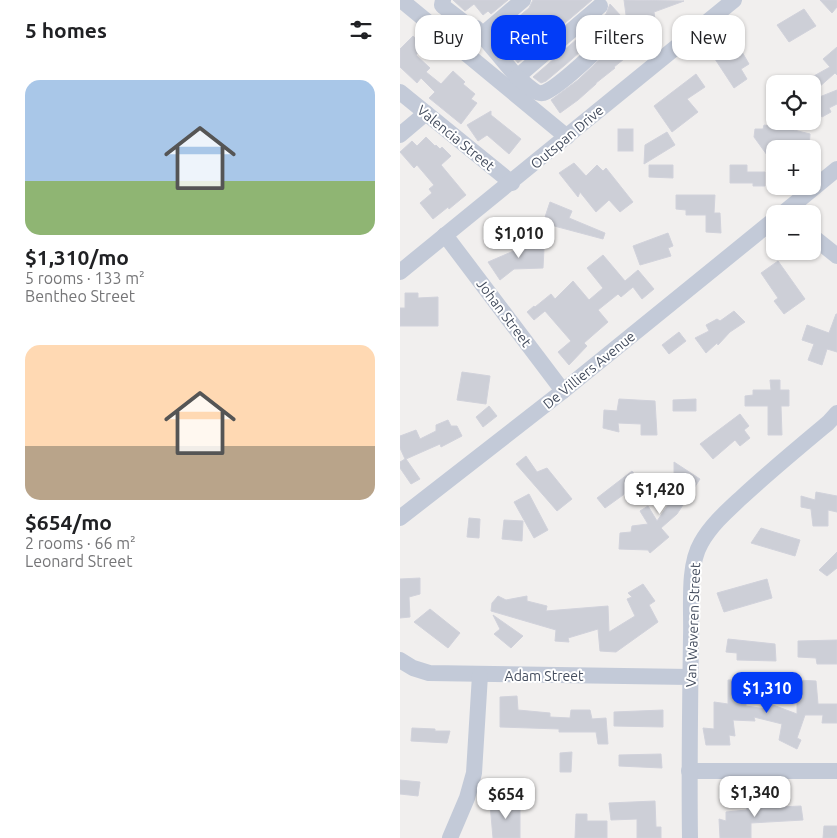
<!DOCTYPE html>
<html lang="en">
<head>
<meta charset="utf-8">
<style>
	body { margin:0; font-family:Ubuntu,sans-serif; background:#f2f2f2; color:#202124; height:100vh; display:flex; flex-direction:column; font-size:19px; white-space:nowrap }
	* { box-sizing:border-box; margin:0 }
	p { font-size:16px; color:#757577 }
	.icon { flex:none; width:28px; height:28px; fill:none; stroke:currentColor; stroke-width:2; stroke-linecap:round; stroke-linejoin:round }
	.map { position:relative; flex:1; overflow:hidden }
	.sheet { display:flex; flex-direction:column; background:#fff; width:400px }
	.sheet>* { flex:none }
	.banner { position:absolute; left:15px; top:15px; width:346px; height:45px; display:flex; gap:10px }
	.tools { position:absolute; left:366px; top:75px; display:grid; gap:10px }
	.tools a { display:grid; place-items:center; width:55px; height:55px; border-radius:10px; background:#fff; box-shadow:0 1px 4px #0004; font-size:25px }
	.price { position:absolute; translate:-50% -42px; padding:0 11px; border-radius:10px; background:#fff; color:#222; font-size:16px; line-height:32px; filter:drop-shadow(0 1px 2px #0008) }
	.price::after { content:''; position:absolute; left:50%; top:30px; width:15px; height:11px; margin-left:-8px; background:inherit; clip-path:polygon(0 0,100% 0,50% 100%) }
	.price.current { background:#023cf7; color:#fff }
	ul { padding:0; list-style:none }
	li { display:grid; align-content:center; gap:10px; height:265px; padding:0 25px }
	li span { display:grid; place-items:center; height:155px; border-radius:15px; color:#555 }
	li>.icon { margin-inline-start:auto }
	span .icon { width:90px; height:90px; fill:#fffc; stroke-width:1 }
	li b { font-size:21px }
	h2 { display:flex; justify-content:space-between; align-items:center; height:60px; padding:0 25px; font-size:21px }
	.chip { padding:0 18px; border-radius:15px; background:#fff; box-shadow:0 1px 4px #0004; font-size:18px; line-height:45px }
	.chip.current { background:#023cf7; color:#fff }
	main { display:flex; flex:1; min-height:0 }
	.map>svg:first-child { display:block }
	.building { fill:#cdcfd7; stroke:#d1d2db }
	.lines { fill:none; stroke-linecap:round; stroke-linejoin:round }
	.minor { stroke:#c3cad8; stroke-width:16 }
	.labels { text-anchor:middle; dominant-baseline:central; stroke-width:4; stroke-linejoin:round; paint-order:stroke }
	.street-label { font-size:14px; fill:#444d5e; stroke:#fff }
</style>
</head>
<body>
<main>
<section class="sheet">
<h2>5 homes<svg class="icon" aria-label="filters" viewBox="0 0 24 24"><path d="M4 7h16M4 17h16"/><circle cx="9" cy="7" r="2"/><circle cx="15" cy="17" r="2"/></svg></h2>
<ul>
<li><span style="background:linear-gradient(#a9c7e8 65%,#8fb573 0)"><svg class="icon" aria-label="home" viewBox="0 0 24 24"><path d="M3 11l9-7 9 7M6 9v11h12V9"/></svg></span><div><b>$1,310/mo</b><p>5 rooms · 133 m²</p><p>Bentheo Street</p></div></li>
<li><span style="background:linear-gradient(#ffd9b3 65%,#b9a48a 0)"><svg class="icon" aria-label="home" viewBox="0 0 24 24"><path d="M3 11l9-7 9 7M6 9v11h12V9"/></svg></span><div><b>$654/mo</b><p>2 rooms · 66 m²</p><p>Leonard Street</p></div></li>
</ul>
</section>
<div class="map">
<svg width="437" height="838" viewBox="0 0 437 838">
	<rect width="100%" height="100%" fill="#f1efee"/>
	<g class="building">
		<polygon points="53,0 108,0 91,14 88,11 83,15 74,4 65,11"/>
		<polygon points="133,0 192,0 118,63 96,36 129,8"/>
		<polygon points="224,0 284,1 254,12 255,19 235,23 249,39 214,67 215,68 196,83 196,84 178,100 160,113 151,100 178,80 233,28 234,23 232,19 226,15"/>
		<polygon points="420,0 437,0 437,7 432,13"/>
		<polygon points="210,4 221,16 165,65 146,81 141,83 133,77 206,14"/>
		<polygon points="404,9 416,26 389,42 377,25"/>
		<polygon points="13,36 24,46 16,55 30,68 26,72 41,84 53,71 65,82 63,84 75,94 71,99 77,103 61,124 29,98 35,92 21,78 17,83 0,67 0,49"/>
		<polygon points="338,45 349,64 341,69 347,79 334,88 315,59"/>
		<polygon points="437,47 437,75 435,73 418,88 412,77 430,67 423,59"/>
		<polygon points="296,74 305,87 287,99 298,112 272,132 254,106"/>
		<polygon points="437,90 437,104 429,108 431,112 422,117 420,113 412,118 412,100"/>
		<polygon points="91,111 91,115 121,139 109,154 87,135 78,141 67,125"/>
		<polygon points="370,121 408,121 394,130 410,134 409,149 375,149 375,158 367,155 354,137 355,129 363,129 364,125 370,126"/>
		<rect x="218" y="129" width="15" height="22"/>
		<polygon points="267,132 275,145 244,164 245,145"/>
		<polygon points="26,137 35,146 36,145 40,149 42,147 51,156 41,165 66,195 49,209 48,207 33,219 20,203 32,193 29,189 34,185 17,165 14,168 0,152 12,141 17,146"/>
		<polygon points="174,163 186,176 197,165 203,171 206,168 233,202 220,212 209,200 196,212 180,192 178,197 159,173"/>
		<polygon points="249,165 273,165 273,178 249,177"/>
		<polygon points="330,165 347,165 347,172 365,172 365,186 353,186 353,183 330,183"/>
		<polygon points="276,195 315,195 314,213 320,213 321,233 306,232 306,215 286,215 286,210 276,209"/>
		<polygon points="150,202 172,211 169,218 205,233 203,239 143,223"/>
		<polygon points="268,233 273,246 268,248 271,256 240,265 233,246"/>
		<polygon points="135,241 135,249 144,249 143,268 114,269 100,280 88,262 116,250 116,242"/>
		<polygon points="203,255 225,281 238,270 254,289 242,299 233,287 221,297 218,294 198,310 208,322 184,343 187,346 169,365 158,352 171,341 145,311 134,320 127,312 134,306 135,307 151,294 155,299 173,281 189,300 203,288 187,268"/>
		<polygon points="378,261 405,299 384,314 374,301 378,298 361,273"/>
		<polygon points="5,293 18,293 18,298 38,297 38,326 0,326 0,308 5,308"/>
		<polygon points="334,311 345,322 330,332 318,345 317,343 306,353 295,338 309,331 306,325 317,319 320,321"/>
		<polygon points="436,314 437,314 437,352 427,349 422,365 408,360 414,344 402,340 407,325 429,333"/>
		<polygon points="279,332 286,341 269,354 262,345"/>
		<polygon points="62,372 90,376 86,404 57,400"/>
		<polygon points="370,380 380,380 380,390 389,390 389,406 381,406 382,435 368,435 368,406 345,406 345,396 353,395 353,390 371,390"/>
		<polygon points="219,399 255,401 257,435 241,435 241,424 218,423 219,432 203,428 204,410 217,411"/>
		<polygon points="296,399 296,411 273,411 273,400"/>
		<polygon points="89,406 97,416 83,427 76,417"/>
		<polygon points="340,414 349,426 344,430 350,438 340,446 335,440 313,459 300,444"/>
		<polygon points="48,420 51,426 57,426 62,436 41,447 40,444 6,459 20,479 11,484 0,468 0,462 5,459 0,448 0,436 16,430 20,439 36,431 36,425"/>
		<polygon points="126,456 137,472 147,468 172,499 157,511 116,464"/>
		<polygon points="274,462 300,479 277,514 261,528 269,537 250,553 248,550 219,549 220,533 231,532 232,526 248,524 240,511 248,506 257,521 280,488 263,475 274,475"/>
		<polygon points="232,471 244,486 234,494 230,490 205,508 197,498"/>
		<polygon points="416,492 437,496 437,512 428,510 428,526 413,526 411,509 401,507 401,496 415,500"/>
		<polygon points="129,494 148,530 134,538 114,502"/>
		<polygon points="69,518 80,519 79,538 67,537"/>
		<polygon points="104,520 123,521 122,541 102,539"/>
		<polygon points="361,528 400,540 395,556 351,543"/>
		<polygon points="437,552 437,568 427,576 419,570"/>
		<polygon points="20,578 20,594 9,597 10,617 0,618 0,579"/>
		<polygon points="367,579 372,598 324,612 317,593"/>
		<polygon points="243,584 255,601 249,605 258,622 216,652 200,651 198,629 168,638 169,642 155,641 156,630 91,611 92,603 98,596 106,600 127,596 127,601 147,606 146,611 208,606 209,632 235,616 227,599 232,597 228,593"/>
		<polygon points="30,609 60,633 48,648 14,622"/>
		<polygon points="93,615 123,636 111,648 94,634 100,629"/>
		<polygon points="328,639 375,644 376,661 337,660 337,653 326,652"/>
		<polygon points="437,640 437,664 417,664 416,658 398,657 398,641"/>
		<polygon points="346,679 346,706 366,709 365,702 397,714 397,680 416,681 418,704 437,704 437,723 422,723 423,715 405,715 397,738 401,740 397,749 379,740 382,724 354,717 355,721 333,720 335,736 329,735 330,745 306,745 303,728 314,729 314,702 328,704 328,680"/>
		<polygon points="117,696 118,710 150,713 150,717 170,718 171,710 190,710 192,719 206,718 208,744 198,744 196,732 159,732 159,729 100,727 100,697"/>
		<polygon points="263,710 263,727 214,726 214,712"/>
		<polygon points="12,728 35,729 35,731 50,731 47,743 11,741"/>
		<polygon points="172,752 171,772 160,772 160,753"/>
		<polygon points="261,754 262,768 219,766 219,755"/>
		<polygon points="0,780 20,782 18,796 0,794"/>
		<polygon points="358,794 358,808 401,806 403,820 351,823 351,838 320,838 319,819 326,821 326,812 347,810 346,796"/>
		<polygon points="255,801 256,827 261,827 261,838 237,838 237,819 211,820 209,803"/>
		<polygon points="120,803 120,838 93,838 90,804"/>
		<polygon points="176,814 187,814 187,821 207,821 207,838 175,838"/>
		<polygon points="424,826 437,826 437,838 423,838"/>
	</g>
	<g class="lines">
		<g class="minor">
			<polyline points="1,0 167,137"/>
			<polyline points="43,0 42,5 44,7 70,27"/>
			<polyline points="83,34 123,0"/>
			<path d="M49,39C57,34 66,25 76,28L117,77L200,6"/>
			<path d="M117,77C123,81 135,95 143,93C160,88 208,39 224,25"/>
			<polyline points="0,92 112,183"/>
			<polyline points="0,135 26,113"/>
			<polyline points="382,214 437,169"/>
			<polyline points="45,235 163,391"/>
			<polyline points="412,236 437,256"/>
			<polyline points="0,272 334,0"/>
			<polyline points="0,518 163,391 375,219"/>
			<polyline points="0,660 13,668 29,673 290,677"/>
			<polyline points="289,771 437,771"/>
			<polyline points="50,838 67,798 74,773 80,675"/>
			<path d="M290,838C289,771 290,704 291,637C292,609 287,567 301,543C311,525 327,511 341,498C369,472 398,448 428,423L437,413"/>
		</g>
	</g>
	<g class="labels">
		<g class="street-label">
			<text transform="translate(167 137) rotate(-40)">Outspan Drive</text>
			<text transform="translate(56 138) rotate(39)">Valencia Street</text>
			<text transform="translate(104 313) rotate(53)">Johan Street</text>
			<text transform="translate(189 370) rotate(-39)">De Villiers Avenue</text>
			<text transform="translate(293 625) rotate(-88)">Van Waveren Street</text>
			<text x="144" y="676">Adam Street</text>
		</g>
	</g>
</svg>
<div class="tools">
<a><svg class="icon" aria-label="locate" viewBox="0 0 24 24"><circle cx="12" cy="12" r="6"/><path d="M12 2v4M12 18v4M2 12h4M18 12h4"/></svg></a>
<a>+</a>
<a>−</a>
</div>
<b class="price" style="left:119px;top:259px">$1,010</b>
<b class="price" style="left:260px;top:515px">$1,420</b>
<b class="price current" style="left:367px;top:714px">$1,310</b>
<b class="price" style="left:355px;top:818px">$1,340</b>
<b class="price" style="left:106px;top:820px">$654</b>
<div class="banner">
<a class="chip">Buy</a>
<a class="chip current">Rent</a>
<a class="chip">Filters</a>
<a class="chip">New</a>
</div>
</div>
</main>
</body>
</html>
